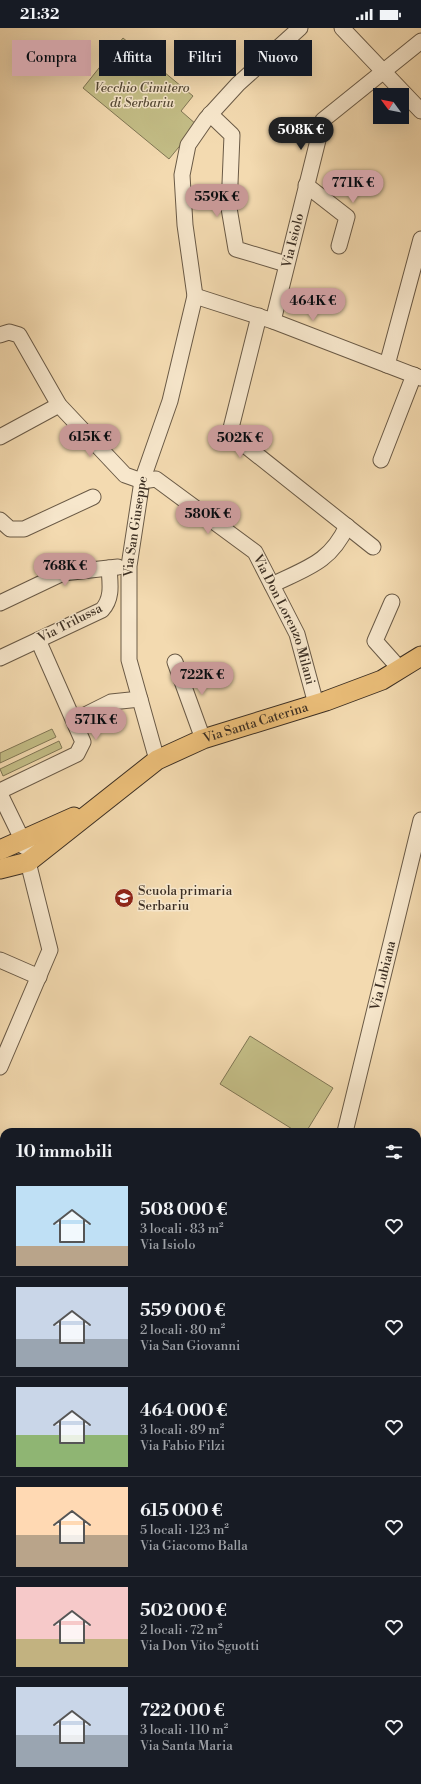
<!DOCTYPE html>
<html lang="it">
<head>
<meta charset="utf-8">
<style>
	body { margin:0; font-family:"Libre Bodoni",serif; background:#242831; color:#f1f3f6; height:100vh; display:flex; flex-direction:column; font-size:15px; white-space:nowrap }
	* { box-sizing:border-box; margin:0 }
	p { font-size:13px; color:#9ea1a6 }
	.icon { flex:none; width:22px; height:22px; fill:none; stroke:currentColor; stroke-width:2; stroke-linecap:round; stroke-linejoin:round }
	.map { position:relative; flex:1; overflow:hidden }
	.drawer { position:absolute; left:0px; top:1100px; width:421px; height:656px; display:flex; flex-direction:column; background:#171b24; border-radius:12px 12px 0 0; box-shadow:0 4px 16px #0002 }
	.drawer>* { flex:none }
	.top-card { position:absolute; left:12px; top:12px; width:397px; height:36px; display:flex; gap:8px }
	.needle { width:26px; rotate:302deg }
	.buttons { position:absolute; left:373px; top:60px; display:grid; gap:8px }
	.buttons a { display:grid; place-items:center; width:36px; height:36px; border-radius:0px; background:#171b24; box-shadow:0 4px 16px #0002; font-size:20px }
	.price { position:absolute; translate:-50% -34px; padding:0 9px; border-radius:14px; background:#c59692; color:#111; font-size:13px; line-height:26px; filter:drop-shadow(0 1px 2px #0008) }
	.price::after { content:''; position:absolute; left:50%; top:24px; width:12px; height:9px; margin-left:-6px; background:inherit; clip-path:polygon(0 0,100% 0,50% 100%) }
	.price.selected { background:#222; color:#fff }
	ul { padding:0; list-style:none }
	li { display:flex; align-items:center; gap:12px; height:100px; padding:0 16px }
	li+li { border-top:1px solid #363941 }
	li span { display:grid; place-items:center; flex:none; width:112px; height:80px; border-radius:0px; color:#555 }
	li>.icon { margin-inline-start:auto }
	span .icon { width:48px; height:48px; fill:#fffc; stroke-width:1 }
	li b { font-size:17px }
	h2 { display:flex; justify-content:space-between; align-items:center; height:48px; padding:0 16px; font-size:17px }
	.tag { padding:0 14px; border-radius:0px; background:#171b24; box-shadow:0 4px 16px #0002; font-size:14px; line-height:36px }
	.tag.selected { background:#c59692; color:#111 }
	.status { display:flex; justify-content:space-between; align-items:center; height:28px; padding:0 20px; background:#171b24; direction:ltr }
	.status svg { height:11px; fill:currentColor }
	.map>svg:first-child { display:block }
	.green { fill:#c3bd86; stroke:#807654 }
	.lines { fill:none; stroke-linecap:round; stroke-linejoin:round }
	.river { stroke:#9cbba7; stroke-width:18 }
	.minor-casing { stroke:#6a5a46; stroke-width:17 }
	.major-casing { stroke:#3c2f23; stroke-width:21 }
	.minor { stroke:#f7e7cc; stroke-width:15 }
	.major { stroke:#eabd78; stroke-width:19 }
	.labels { text-anchor:middle; dominant-baseline:central; stroke-width:3; stroke-linejoin:round; paint-order:stroke }
	.park-label { font-size:13px; font-style:italic; fill:#574b37; stroke:#f7e7cc }
	.street-label { font-size:13px; fill:#3c2f23; stroke:#f7e7cc }
	.poi-label { font-size:13px; fill:#3c2f23; stroke:#f7e7cc; text-anchor:start }
</style>
</head>
<body>
<div class="status"><b>21:32</b><svg viewBox="0 0 49 12"><path d="M0 12V9h3v3zM5 12V6h3v6zM10 12V3h3v9zM15 12V0h3v12zM26 1h20v11H26zM47 4h2v5h-2z"/></svg></div>
<div class="map">
<svg width="421" height="1756" viewBox="0 0 421 1756">
	<rect width="100%" height="100%" fill="#f3dab0"/>
	<filter id="stains"><feTurbulence type="fractalNoise" baseFrequency=".005" numOctaves="4"/><feColorMatrix values="0 0 0 0 .2 0 0 0 0 .09 0 0 0 0 .02 0 0 0 .5 -.17"/></filter>
	<radialGradient id="worn" r=".72"><stop offset=".6" stop-color="#630" stop-opacity="0"/><stop offset="1" stop-color="#630" stop-opacity=".3"/></radialGradient>
	<g class="green">
		<polygon points="123,10 193,68 181,83 197,97 169,131 83,60"/>
		<polygon points="52,701 56,709 0,735 0,725"/>
		<polygon points="59,713 62,720 3,748 0,741"/>
		<polygon points="250,1008 333,1060 306,1104 297,1104 220,1056"/>
	</g>
	<g class="lines">
		<g class="river">
			<polyline points="417,1451 421,1444"/>
			<polyline points="305,1756 305,1752"/>
		</g>
		<g class="minor-casing">
			<g id="minor">
				<polyline points="342,0 421,83"/>
				<polyline points="210,86 232,107 229,180 236,221 286,236"/>
				<polyline points="306,157 347,189 339,218"/>
				<polyline points="195,268 273,293 421,350"/>
				<polyline points="259,288 231,400 232,407 373,519"/>
				<path id="s1" d="M273,293L323,92L421,13"/>
				<path id="s2" d="M0,307L9,304L19,307L59,377L125,447L142,453L156,451L255,524L297,606L316,676"/>
				<polyline points="387,337 421,211"/>
				<polyline points="0,409 59,377"/>
				<polyline points="381,432 414,347"/>
				<polyline points="0,492 10,501 24,501 93,469"/>
				<path d="M272,557C306,540 330,535 347,498"/>
				<polyline points="392,574 375,613 400,641"/>
				<polyline points="0,575 63,545 118,539"/>
				<path d="M0,630L102,582C113,570 110,555 109,540"/>
				<polyline points="175,634 203,711"/>
				<polyline points="75,692 111,674 140,671"/>
				<path id="s3" d="M157,732L129,632V538L142,453L170,373L195,268L185,197L182,147L188,117L206,91L238,56L300,0"/>
				<polyline points="0,763 77,726 83,714 38,612"/>
				<polyline points="0,766 19,805"/>
				<polyline points="0,932 39,949"/>
				<polyline points="0,1039 50,922 28,834 30,822 17,814"/>
				<path id="s4" d="M345,1104L421,792"/>
				<polyline points="0,1261 4,1263"/>
				<polyline points="0,1408 4,1399"/>
				<polyline points="0,1473 4,1475"/>
				<polyline points="417,1678 421,1672"/>
				<polyline points="417,1706 421,1707"/>
				<polyline points="0,1751 4,1742"/>
				<polyline points="41,1752 49,1756"/>
				<polyline points="177,1756 179,1752"/>
			</g>
		</g>
		<g class="major-casing">
			<g id="major">
				<polyline points="0,822 74,789"/>
				<path id="s5" d="M0,841L28,834L157,732L203,711L326,673L382,652L421,628"/>
			</g>
		</g>
		<use href="#minor" class="minor"/>
		<use href="#major" class="major"/>
	</g>
	<defs>
		<g id="school-disc" transform="scale(1)"><circle r="9.5" fill="#8f2418" stroke="#f7e7cc"/><path d="M0-5L7-2L0 1L-7-2ZM-4 1L0 2.5L4 1V4Q0 6-4 4Z" fill="#fff"/></g>
	</defs>
	<g fill-rule="evenodd">
		<use href="#school-disc" x="124" y="870"/>
	</g>
	<g class="labels">
		<g class="park-label">
			<text x="142" y="60">Vecchio Cimitero<tspan x="142" dy="15">di Serbariu</tspan></text>
		</g>
		<g class="street-label">
			<text stroke="none"><textPath href="#s1" startOffset="83">Via Isiolo</textPath></text>
			<text stroke="none"><textPath href="#s3" startOffset="238">Via San Giuseppe</textPath></text>
			<text stroke="none"><textPath href="#s2" startOffset="426">Via Don Lorenzo Milani</textPath></text>
			<text transform="translate(70 595) rotate(-27)">Via Trilussa</text>
			<text stroke="none"><textPath href="#s5" startOffset="299">Via Santa Caterina</textPath></text>
			<text stroke="none"><textPath href="#s4" startOffset="161">Via Lubiana</textPath></text>
		</g>
		<g class="poi-label">
			<text x="138" y="863">Scuola primaria<tspan x="138" dy="15">Serbariu</tspan></text>
		</g>
	</g>
	<rect width="100%" height="100%" filter="url(#stains)"/>
	<rect width="100%" height="100%" fill="url(#worn)"/>
</svg>
<div class="buttons">
<a><svg class="needle" viewBox="-14 -14 28 28"><path d="M0-13l5 13h-10z" fill="#e53935"/><path d="M0 13l5-13h-10z" fill="#9ea1a6"/></svg></a>
</div>
<b class="price selected" style="left:301px;top:123px">508K €</b>
<b class="price" style="left:353px;top:176px">771K €</b>
<b class="price" style="left:217px;top:190px">559K €</b>
<b class="price" style="left:313px;top:294px">464K €</b>
<b class="price" style="left:90px;top:430px">615K €</b>
<b class="price" style="left:240px;top:431px">502K €</b>
<b class="price" style="left:208px;top:507px">580K €</b>
<b class="price" style="left:65px;top:559px">768K €</b>
<b class="price" style="left:202px;top:668px">722K €</b>
<b class="price" style="left:96px;top:713px">571K €</b>
<div class="top-card">
<a class="tag selected">Compra</a>
<a class="tag">Affitta</a>
<a class="tag">Filtri</a>
<a class="tag">Nuovo</a>
</div>
<section class="drawer">
<h2>10 immobili<svg class="icon" aria-label="filters" viewBox="0 0 24 24"><path d="M4 7h16M4 17h16"/><circle cx="9" cy="7" r="2"/><circle cx="15" cy="17" r="2"/></svg></h2>
<ul>
<li><span style="background:linear-gradient(#bfe0f5 75%,#b9a48a 0)"><svg class="icon" aria-label="home" viewBox="0 0 24 24"><path d="M3 11l9-7 9 7M6 9v11h12V9"/></svg></span><div><b>508 000 €</b><p>3 locali · 83 m²</p><p>Via Isiolo</p></div><svg class="icon" aria-label="heart" viewBox="0 0 24 24"><path d="M12 20l-8-8c-3-5 5-10 8-4 3-6 11-1 8 4z"/></svg></li>
<li><span style="background:linear-gradient(#c9d6e8 65%,#9aa5b1 0)"><svg class="icon" aria-label="home" viewBox="0 0 24 24"><path d="M3 11l9-7 9 7M6 9v11h12V9"/></svg></span><div><b>559 000 €</b><p>2 locali · 80 m²</p><p>Via San Giovanni</p></div><svg class="icon" aria-label="heart" viewBox="0 0 24 24"><path d="M12 20l-8-8c-3-5 5-10 8-4 3-6 11-1 8 4z"/></svg></li>
<li><span style="background:linear-gradient(#c9d6e8 60%,#8fb573 0)"><svg class="icon" aria-label="home" viewBox="0 0 24 24"><path d="M3 11l9-7 9 7M6 9v11h12V9"/></svg></span><div><b>464 000 €</b><p>3 locali · 89 m²</p><p>Via Fabio Filzi</p></div><svg class="icon" aria-label="heart" viewBox="0 0 24 24"><path d="M12 20l-8-8c-3-5 5-10 8-4 3-6 11-1 8 4z"/></svg></li>
<li><span style="background:linear-gradient(#ffd9b3 60%,#b9a48a 0)"><svg class="icon" aria-label="home" viewBox="0 0 24 24"><path d="M3 11l9-7 9 7M6 9v11h12V9"/></svg></span><div><b>615 000 €</b><p>5 locali · 123 m²</p><p>Via Giacomo Balla</p></div><svg class="icon" aria-label="heart" viewBox="0 0 24 24"><path d="M12 20l-8-8c-3-5 5-10 8-4 3-6 11-1 8 4z"/></svg></li>
<li><span style="background:linear-gradient(#f6c9c9 65%,#c2b280 0)"><svg class="icon" aria-label="home" viewBox="0 0 24 24"><path d="M3 11l9-7 9 7M6 9v11h12V9"/></svg></span><div><b>502 000 €</b><p>2 locali · 72 m²</p><p>Via Don Vito Sguotti</p></div><svg class="icon" aria-label="heart" viewBox="0 0 24 24"><path d="M12 20l-8-8c-3-5 5-10 8-4 3-6 11-1 8 4z"/></svg></li>
<li><span style="background:linear-gradient(#c9d6e8 60%,#9aa5b1 0)"><svg class="icon" aria-label="home" viewBox="0 0 24 24"><path d="M3 11l9-7 9 7M6 9v11h12V9"/></svg></span><div><b>722 000 €</b><p>3 locali · 110 m²</p><p>Via Santa Maria</p></div><svg class="icon" aria-label="heart" viewBox="0 0 24 24"><path d="M12 20l-8-8c-3-5 5-10 8-4 3-6 11-1 8 4z"/></svg></li>
</ul>
</section>
</div>
</body>
</html>
